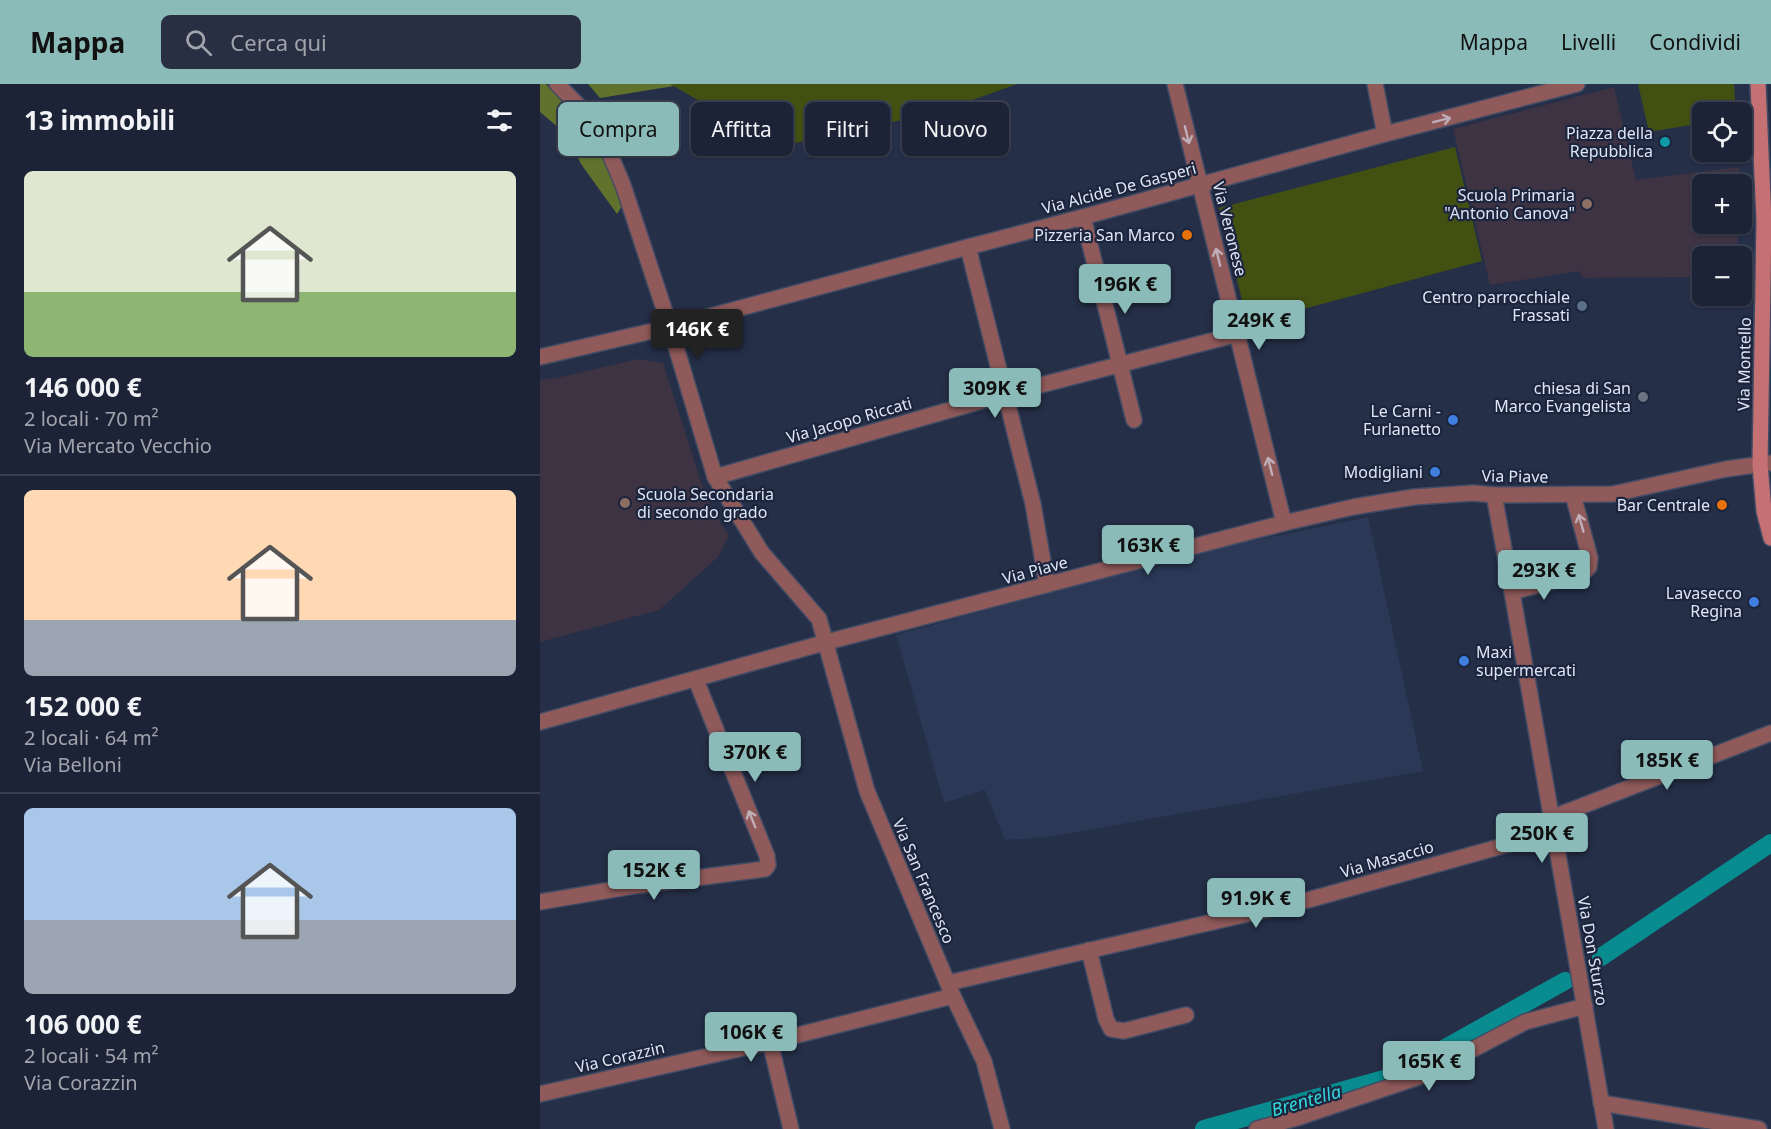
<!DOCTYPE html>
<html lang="it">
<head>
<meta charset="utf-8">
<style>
	body { margin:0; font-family:"Noto Sans",sans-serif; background:#292f42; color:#f1f3f6; height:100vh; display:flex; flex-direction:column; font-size:22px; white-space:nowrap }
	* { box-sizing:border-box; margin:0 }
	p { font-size:20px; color:#a0a4ad }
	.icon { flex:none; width:33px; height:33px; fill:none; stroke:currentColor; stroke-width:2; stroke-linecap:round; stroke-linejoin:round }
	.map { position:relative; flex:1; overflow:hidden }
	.details { display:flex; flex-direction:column; background:#1c2336; width:540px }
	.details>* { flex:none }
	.guide { position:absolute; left:18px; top:18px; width:570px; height:54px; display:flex; gap:12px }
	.controls { position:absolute; left:1152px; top:18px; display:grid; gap:12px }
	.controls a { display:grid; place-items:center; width:60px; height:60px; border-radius:9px; background:#1c2336; box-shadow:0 2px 4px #0004,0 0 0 2px #3a4051; font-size:30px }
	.price { position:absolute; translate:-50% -51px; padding:0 14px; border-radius:6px; background:#8bbbb9; color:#111; font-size:20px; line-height:39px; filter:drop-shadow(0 2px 3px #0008) }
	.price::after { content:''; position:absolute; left:50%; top:36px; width:18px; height:14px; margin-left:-9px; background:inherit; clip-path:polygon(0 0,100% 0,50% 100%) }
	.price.selected { background:#222; color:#fff }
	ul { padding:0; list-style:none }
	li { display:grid; align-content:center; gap:12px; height:318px; padding:0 24px }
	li+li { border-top:2px solid #3a4051 }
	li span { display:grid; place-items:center; height:186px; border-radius:9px; color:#555 }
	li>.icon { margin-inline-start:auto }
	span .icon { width:108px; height:108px; fill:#fffc; stroke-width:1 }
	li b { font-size:26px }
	h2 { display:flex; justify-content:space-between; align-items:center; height:72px; padding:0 24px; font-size:26px }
	.tag { padding:0 21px; border-radius:9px; background:#1c2336; box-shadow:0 2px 4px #0004,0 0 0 2px #3a4051; font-size:21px; line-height:54px }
	.tag.selected { background:#8bbbb9; color:#111 }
	header { display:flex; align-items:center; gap:36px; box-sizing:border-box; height:84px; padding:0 30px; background:#8bbbb9; color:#111 }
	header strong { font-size:28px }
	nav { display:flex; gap:33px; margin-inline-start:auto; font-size:21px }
	.search { width:420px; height:54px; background:#292f42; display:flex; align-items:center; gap:15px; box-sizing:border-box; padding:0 21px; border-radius:9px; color:#a0a4ad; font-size:22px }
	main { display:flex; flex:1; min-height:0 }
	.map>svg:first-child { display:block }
	.built { fill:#2b3856 }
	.education { fill:#3d3343 }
	.green { fill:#425012 }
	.forest { fill:#61722c }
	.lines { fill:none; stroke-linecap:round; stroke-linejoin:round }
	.canal { stroke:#098c8f; stroke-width:18 }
	.street-casing { stroke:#434c64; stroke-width:18 }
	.secondary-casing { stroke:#434c64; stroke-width:18 }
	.street { stroke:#905a5b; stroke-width:15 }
	.secondary { stroke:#c57073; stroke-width:15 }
	.oneway { stroke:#bfaeb8 }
	.culture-dot { fill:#0f9aa8; stroke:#1c253d; stroke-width:2 }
	.education-dot { fill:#8d6e63; stroke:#1c253d; stroke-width:2 }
	.food-dot { fill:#e8710a; stroke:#1c253d; stroke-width:2 }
	.service-dot { fill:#5c6f8a; stroke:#1c253d; stroke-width:2 }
	.worship-dot { fill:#6b7280; stroke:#1c253d; stroke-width:2 }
	.shop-dot { fill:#3f7fe0; stroke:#1c253d; stroke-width:2 }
	.labels { text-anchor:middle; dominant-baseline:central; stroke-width:4.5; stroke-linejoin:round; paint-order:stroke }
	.poi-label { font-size:16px; fill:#dee6f6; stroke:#1c253d; text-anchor:end }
	.street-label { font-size:16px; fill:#dee6f6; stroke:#1c253d }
	.water-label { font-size:18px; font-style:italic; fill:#32d7dc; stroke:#1c253d }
</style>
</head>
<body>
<header>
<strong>Mappa</strong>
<div class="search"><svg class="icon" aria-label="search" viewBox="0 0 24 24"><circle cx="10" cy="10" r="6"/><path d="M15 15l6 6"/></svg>Cerca qui</div>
<nav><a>Mappa</a><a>Livelli</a><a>Condividi</a></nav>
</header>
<main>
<section class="details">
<h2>13 immobili<svg class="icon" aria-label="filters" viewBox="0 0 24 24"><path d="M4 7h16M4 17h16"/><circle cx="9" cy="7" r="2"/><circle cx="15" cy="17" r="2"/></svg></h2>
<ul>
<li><span style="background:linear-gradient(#dfe7d0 65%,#8fb573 0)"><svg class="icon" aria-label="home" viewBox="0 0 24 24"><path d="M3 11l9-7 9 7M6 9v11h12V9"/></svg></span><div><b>146 000 €</b><p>2 locali · 70 m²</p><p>Via Mercato Vecchio</p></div></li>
<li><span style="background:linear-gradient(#ffd9b3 70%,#9aa5b1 0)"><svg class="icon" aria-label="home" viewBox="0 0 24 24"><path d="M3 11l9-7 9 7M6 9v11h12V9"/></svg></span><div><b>152 000 €</b><p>2 locali · 64 m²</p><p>Via Belloni</p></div></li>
<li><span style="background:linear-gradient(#a9c7e8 60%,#9aa5b1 0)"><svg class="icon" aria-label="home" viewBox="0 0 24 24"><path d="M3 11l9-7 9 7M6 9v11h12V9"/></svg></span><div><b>106 000 €</b><p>2 locali · 54 m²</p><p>Via Corazzin</p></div></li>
</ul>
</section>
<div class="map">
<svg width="1231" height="1045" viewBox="0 0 1231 1045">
	<rect width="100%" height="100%" fill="#252f48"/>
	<polygon class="built" points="828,433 883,687 508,753 465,756 445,706 404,719 356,551 493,513 702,459"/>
	<g class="education">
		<polygon points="1074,3 1096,96 1199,83 1199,100 1162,100 1162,140 1198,140 1197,172 1162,172 1162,193 1043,194 1039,187 950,201 913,45"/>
		<polygon points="98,275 123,279 162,401 172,425 189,452 178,473 119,526 0,558 0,296 17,294"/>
	</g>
	<g class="green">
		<polygon points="130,0 477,0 399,28 196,72 177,27"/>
		<polygon points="1098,0 1192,0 1194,1 1196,28 1162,28 1162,39 1109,48"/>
		<polygon points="915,63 942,177 708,240 679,124"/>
	</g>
	<g class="forest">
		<polygon points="0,0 6,0 57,57 67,77 82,122 77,130 41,80 26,50 0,28"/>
		<polygon points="48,0 130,0 134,2 60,14"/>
	</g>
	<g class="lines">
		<g class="canal">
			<polyline points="1061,873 1231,759"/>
			<polyline points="664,1045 855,992 1025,897"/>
		</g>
		<g class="street-casing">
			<g id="street">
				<polyline points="17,0 41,24 66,61 83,101 130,243 175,393 222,469 279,535 327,707 413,912 444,977 462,1045"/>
				<polyline points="635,0 744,439"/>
				<polyline points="835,0 845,50"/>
				<polyline points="543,133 594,336"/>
				<polyline points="428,163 493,420 507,501"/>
				<polyline points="0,273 130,243 428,163 543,133 845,50 1037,0"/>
				<polyline points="175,393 466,310 698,250"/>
				<polyline points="954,411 972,508 1043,489 1049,483 1050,474 1033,411"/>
				<polyline points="972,508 1066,1045"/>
				<polyline points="0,638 287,558 744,439 813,423 874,413 933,409 954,411 1073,410 1186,385 1231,379"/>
				<polyline points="1011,734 1231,649"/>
				<polyline points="0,818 94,802 225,785 228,781 227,772 156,596"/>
				<polyline points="549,866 566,935 571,945 584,947 646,931"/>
				<polyline points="408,899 768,816 1013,748"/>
				<polyline points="230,958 251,1045"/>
				<polyline points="0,1010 230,958 413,912"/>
				<polyline points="1061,1019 1219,1045"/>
				<polyline points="717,1045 760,1033 882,992 985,938 1045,922"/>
			</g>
		</g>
		<g class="secondary-casing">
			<polyline id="secondary" points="1218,0 1224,137 1220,381 1224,427 1231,454"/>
		</g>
		<use href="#street" class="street"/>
		<use href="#secondary" class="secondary"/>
	</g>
	<defs><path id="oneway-shaft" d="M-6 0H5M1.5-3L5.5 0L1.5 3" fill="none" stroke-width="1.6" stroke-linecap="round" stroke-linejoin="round" transform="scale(1.5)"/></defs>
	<g class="oneway">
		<use href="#oneway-shaft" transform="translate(902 36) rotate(-14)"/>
		<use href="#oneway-shaft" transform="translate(647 51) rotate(76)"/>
		<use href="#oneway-shaft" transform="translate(678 173) rotate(-104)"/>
		<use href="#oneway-shaft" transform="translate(730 382) rotate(-104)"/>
		<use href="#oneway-shaft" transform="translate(1041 439) rotate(-106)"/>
		<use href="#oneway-shaft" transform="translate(212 735) rotate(-112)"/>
	</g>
	<circle class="culture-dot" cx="1125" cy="58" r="6"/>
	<g class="education-dot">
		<circle cx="1047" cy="120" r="6"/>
		<circle cx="85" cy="419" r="6"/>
	</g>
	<g class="food-dot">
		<circle cx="647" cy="151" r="6"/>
		<circle cx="1182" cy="421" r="6"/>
	</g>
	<circle class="service-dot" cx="1042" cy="222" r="6"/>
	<circle class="worship-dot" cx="1103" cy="313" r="6"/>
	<g class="shop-dot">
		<circle cx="913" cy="336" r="6"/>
		<circle cx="895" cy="388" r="6"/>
		<circle cx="1214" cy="518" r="6"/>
		<circle cx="924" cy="577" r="6"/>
	</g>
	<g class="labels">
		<g class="poi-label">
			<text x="1113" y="49">Piazza della<tspan x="1113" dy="18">Repubblica</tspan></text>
			<text x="1035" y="111">Scuola Primaria<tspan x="1035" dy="18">"Antonio Canova"</tspan></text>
			<text x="635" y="151">Pizzeria San Marco</text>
			<text x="1030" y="213">Centro parrocchiale<tspan x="1030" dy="18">Frassati</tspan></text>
			<text x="1091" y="304">chiesa di San<tspan x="1091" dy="18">Marco Evangelista</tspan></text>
			<text x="901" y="327">Le Carni -<tspan x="901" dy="18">Furlanetto</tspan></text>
			<text x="883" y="388">Modigliani</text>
			<text x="97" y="410" text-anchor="start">Scuola Secondaria<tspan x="97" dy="18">di secondo grado</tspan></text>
			<text x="1170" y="421">Bar Centrale</text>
			<text x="1202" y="509">Lavasecco<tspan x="1202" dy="18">Regina</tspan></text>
			<text x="936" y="568" text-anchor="start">Maxi<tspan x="936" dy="18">supermercati</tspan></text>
		</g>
		<g class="street-label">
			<text transform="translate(579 104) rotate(-15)">Via Alcide De Gasperi</text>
			<text transform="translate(690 145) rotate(76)">Via Veronese</text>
			<text transform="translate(1204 280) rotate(-89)">Via Montello</text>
			<text transform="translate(309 336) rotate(-16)">Via Jacopo Riccati</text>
			<text transform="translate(975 392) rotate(1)">Via Piave</text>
			<text transform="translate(495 486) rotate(-15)">Via Piave</text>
			<text transform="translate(847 775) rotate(-16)">Via Masaccio</text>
			<text transform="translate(384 797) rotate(67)">Via San Francesco</text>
			<text transform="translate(1053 867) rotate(80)">Via Don Sturzo</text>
			<text transform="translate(80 973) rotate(-13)">Via Corazzin</text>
		</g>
		<g class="water-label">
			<text transform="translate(766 1016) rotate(-16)">Brentella</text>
		</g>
	</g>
</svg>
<div class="controls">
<a><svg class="icon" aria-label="locate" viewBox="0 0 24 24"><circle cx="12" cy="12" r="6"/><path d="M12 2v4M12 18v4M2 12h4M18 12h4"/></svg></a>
<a>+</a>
<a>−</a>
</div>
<b class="price" style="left:585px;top:231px">196K €</b>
<b class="price" style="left:719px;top:267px">249K €</b>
<b class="price selected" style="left:157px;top:276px">146K €</b>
<b class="price" style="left:455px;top:335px">309K €</b>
<b class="price" style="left:608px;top:492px">163K €</b>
<b class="price" style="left:1004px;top:517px">293K €</b>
<b class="price" style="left:215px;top:699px">370K €</b>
<b class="price" style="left:1127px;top:707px">185K €</b>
<b class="price" style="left:1002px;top:780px">250K €</b>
<b class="price" style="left:114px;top:817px">152K €</b>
<b class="price" style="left:716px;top:845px">91.9K €</b>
<b class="price" style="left:211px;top:979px">106K €</b>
<b class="price" style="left:889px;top:1008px">165K €</b>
<div class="guide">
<a class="tag selected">Compra</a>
<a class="tag">Affitta</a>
<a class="tag">Filtri</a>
<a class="tag">Nuovo</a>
</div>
</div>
</main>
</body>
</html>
